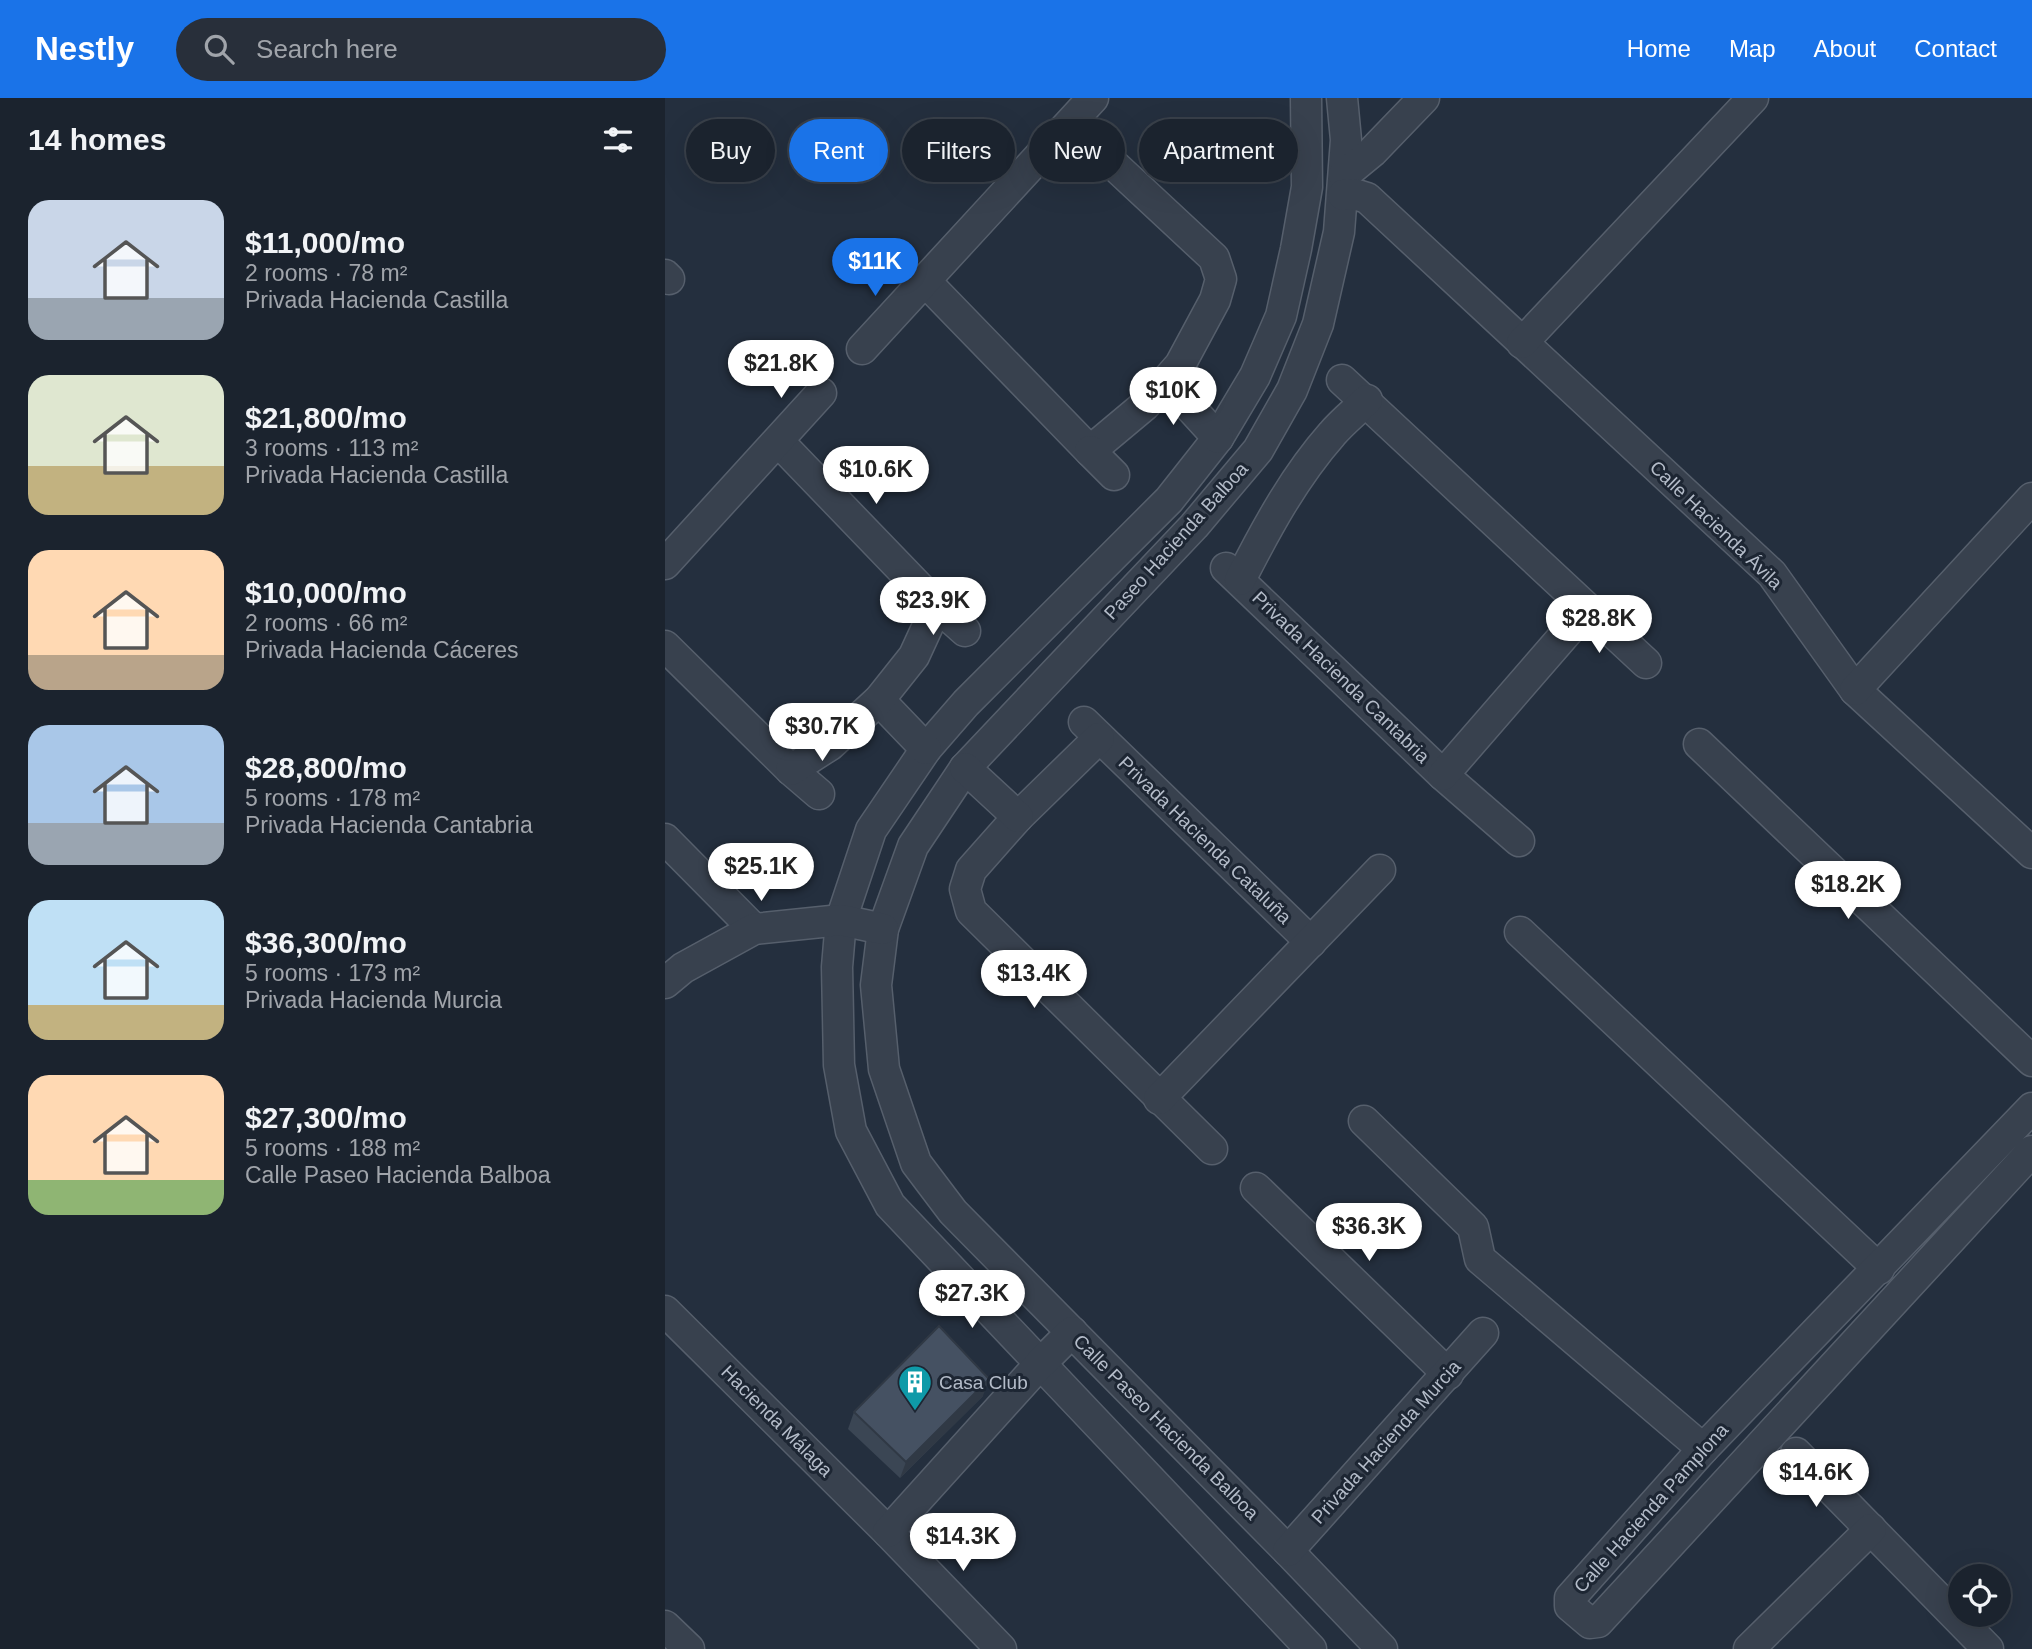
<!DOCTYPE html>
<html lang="en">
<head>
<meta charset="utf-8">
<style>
	body { margin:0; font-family:Helvetica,sans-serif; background:#282f3a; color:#f1f3f6; height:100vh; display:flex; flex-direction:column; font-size:26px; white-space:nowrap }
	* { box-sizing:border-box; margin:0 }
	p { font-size:23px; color:#a0a4aa }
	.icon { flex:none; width:38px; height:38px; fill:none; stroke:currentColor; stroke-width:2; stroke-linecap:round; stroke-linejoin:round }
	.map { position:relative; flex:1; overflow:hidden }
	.sheet { display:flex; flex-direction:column; background:#1b232e; width:665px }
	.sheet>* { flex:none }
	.guide { position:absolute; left:21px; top:21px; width:665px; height:63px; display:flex; gap:14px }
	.buttons { position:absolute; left:1283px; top:1466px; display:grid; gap:14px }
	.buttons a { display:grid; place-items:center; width:63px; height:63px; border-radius:50%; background:#1b232e; box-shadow:0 7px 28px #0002,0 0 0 2px #39404a; font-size:35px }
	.price { position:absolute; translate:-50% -60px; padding:0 16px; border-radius:24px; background:#fff; color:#222; font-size:23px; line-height:46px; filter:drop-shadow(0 2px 4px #0008) }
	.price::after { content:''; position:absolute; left:50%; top:42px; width:21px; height:16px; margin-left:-10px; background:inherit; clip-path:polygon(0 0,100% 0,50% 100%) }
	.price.on { background:#1a73e8; color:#fff }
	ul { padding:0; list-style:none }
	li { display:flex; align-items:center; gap:21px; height:175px; padding:0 28px }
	li span { display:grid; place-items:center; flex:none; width:196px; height:140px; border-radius:21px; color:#555 }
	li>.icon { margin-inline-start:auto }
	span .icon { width:84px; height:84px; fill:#fffc; stroke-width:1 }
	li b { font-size:30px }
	h2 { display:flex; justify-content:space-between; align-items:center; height:84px; padding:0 28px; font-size:30px }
	.pill { padding:0 24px; border-radius:32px; background:#1b232e; box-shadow:0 7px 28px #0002,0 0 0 2px #39404a; font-size:24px; line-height:63px }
	.pill.on { background:#1a73e8; color:#fff }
	header { display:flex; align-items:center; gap:42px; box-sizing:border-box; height:98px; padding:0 35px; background:#1a73e8; color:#fff }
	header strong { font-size:33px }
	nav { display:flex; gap:38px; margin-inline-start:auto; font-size:24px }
	.search { width:490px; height:63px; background:#282f3a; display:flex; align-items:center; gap:18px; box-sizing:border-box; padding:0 24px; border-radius:38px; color:#a0a4aa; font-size:26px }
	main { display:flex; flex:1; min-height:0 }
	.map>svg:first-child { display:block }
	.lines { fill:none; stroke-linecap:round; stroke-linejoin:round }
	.street-casing { stroke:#565f6c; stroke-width:33 }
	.street { stroke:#38414e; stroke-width:30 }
	.wall { fill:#3b4654 }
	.shaded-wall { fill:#303945 }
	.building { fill:#455162; stroke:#303945; stroke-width:2 }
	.labels { text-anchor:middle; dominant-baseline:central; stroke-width:6; stroke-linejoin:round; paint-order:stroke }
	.street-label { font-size:19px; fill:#b4bcc9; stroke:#1d2633 }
	.poi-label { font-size:19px; fill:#b4bcc9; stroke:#1d2633; text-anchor:start }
</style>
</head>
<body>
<header>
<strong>Nestly</strong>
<div class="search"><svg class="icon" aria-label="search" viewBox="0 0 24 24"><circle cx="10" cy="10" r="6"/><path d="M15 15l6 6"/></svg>Search here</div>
<nav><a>Home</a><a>Map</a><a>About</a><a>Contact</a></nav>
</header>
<main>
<section class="sheet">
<h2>14 homes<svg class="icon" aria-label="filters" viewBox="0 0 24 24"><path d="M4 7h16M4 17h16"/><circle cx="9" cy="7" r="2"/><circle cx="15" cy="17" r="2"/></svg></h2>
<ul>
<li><span style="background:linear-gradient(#c9d6e8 70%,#9aa5b1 0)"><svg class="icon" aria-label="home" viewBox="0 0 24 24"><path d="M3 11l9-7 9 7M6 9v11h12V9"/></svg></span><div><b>$11,000/mo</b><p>2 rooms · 78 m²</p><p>Privada Hacienda Castilla</p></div></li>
<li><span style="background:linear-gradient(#dfe7d0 65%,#c2b280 0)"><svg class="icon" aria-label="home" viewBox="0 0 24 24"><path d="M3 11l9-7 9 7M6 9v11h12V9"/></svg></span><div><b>$21,800/mo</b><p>3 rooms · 113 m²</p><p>Privada Hacienda Castilla</p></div></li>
<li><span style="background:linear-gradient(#ffd9b3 75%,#b9a48a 0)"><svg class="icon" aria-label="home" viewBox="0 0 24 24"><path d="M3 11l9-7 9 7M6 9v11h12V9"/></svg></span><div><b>$10,000/mo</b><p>2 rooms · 66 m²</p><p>Privada Hacienda Cáceres</p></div></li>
<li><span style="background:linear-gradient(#a9c7e8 70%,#9aa5b1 0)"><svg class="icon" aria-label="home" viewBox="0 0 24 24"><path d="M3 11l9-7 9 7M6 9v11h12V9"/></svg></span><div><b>$28,800/mo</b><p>5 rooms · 178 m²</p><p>Privada Hacienda Cantabria</p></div></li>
<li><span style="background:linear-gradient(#bfe0f5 75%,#c2b280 0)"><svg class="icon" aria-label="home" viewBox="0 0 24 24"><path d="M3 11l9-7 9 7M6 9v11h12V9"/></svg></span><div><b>$36,300/mo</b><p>5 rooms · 173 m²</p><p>Privada Hacienda Murcia</p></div></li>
<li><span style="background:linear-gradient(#ffd9b3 75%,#8fb573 0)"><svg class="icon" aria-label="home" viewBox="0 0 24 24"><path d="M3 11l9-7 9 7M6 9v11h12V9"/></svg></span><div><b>$27,300/mo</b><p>5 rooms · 188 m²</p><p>Calle Paseo Hacienda Balboa</p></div></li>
</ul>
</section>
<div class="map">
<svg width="1367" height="1551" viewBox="0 0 1367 1551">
	<rect width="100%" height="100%" fill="#242f3e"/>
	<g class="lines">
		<g class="street-casing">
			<g id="street">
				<polyline points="641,0 642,89 631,151 616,218 590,278 553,340 504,402 301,605 261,651 206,732 176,822 172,869 174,967 186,1033 225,1107 646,1551"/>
				<polyline points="677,0 681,42 674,134 653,226 627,292 593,352 529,428 300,670 248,748 218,831 211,887 219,971 251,1065 288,1114 623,1453 717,1551"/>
				<polyline points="679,77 707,54 759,0"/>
				<polyline points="678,97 689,96 702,100 1107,476 1190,592 1367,755"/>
				<polyline points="0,177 4,181"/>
				<polyline points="260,183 425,353 480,307 515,267 550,202 556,181 549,160 405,26"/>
				<polyline points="857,245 1088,0"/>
				<polyline points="197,251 428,0"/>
				<polyline points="677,282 981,565"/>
				<polyline points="501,283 553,340"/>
				<polyline points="113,343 272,508 300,533"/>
				<polyline points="425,353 449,377"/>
				<polyline points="0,466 156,295"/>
				<polyline points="561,470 778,677 854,743"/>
				<path d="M575,482C601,431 629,379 667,336C677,324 691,313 702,302"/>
				<polyline points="0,548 126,672 154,696"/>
				<polyline points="1190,592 1367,400"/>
				<polyline points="214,602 261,651"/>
				<polyline points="419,624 646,844"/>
				<polyline points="434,640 353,719 306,772 300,791 306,813 547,1051"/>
				<polyline points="1034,646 1367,963"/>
				<polyline points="300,670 353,719"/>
				<polyline points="126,672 165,647 214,602 249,558 272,508"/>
				<polyline points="778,677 922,511"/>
				<polyline points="0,741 89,831"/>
				<polyline points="855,834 1214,1171"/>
				<polyline points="0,885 18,870 89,831 176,822 218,831"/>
				<polyline points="494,1001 715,772"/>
				<polyline points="1367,1010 1038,1351 905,1500 905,1508 925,1525 933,1524 1367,1053"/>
				<polyline points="699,1023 808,1129 815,1161 1038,1351"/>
				<polyline points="591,1090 783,1276"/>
				<polyline points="0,1213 223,1434 336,1551"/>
				<polyline points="1131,1355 1323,1551"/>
				<polyline points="223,1434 374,1267 407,1234"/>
				<polyline points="623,1453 818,1235"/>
				<polyline points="0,1528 24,1551"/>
				<polyline points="1084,1551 1206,1431"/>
			</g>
		</g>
		<use href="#street" class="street"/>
	</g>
	<polygon class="wall" points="318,1298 235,1380 183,1331 189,1314"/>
	<polygon class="shaded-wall" points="324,1281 318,1298 235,1380 241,1364"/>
	<polygon class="building" points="274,1228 324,1281 241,1364 189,1314"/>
	<defs>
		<g id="building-pin" transform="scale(1.75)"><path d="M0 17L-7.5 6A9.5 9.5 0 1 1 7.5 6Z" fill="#0f9aa8" stroke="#1d2633"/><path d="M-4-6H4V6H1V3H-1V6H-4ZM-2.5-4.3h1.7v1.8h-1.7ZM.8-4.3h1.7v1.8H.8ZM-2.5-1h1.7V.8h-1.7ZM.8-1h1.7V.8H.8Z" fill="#fff"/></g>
	</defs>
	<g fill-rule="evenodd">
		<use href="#building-pin" x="250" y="1284"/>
	</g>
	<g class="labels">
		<g class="street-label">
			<text transform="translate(1051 427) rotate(44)">Calle Hacienda Ávila</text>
			<text transform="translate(511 443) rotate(-48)">Paseo Hacienda Balboa</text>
			<text transform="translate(676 579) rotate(44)">Privada Hacienda Cantabria</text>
			<text transform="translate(540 742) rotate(44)">Privada Hacienda Cataluña</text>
			<text transform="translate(112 1323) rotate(45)">Hacienda Málaga</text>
			<text transform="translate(501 1329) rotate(45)">Calle Paseo Hacienda Balboa</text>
			<text transform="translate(721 1344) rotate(-48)">Privada Hacienda Murcia</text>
			<text transform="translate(986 1410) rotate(-48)">Calle Hacienda Pamplona</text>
		</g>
		<g class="poi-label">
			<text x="274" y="1284">Casa Club</text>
		</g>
	</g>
</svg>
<div class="buttons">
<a><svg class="icon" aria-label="locate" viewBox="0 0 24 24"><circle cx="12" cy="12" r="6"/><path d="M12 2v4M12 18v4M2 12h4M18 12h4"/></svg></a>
</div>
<b class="price on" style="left:210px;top:200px">$11K</b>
<b class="price" style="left:116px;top:302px">$21.8K</b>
<b class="price" style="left:508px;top:329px">$10K</b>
<b class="price" style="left:211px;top:408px">$10.6K</b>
<b class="price" style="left:268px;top:539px">$23.9K</b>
<b class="price" style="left:934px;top:557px">$28.8K</b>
<b class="price" style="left:157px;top:665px">$30.7K</b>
<b class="price" style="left:96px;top:805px">$25.1K</b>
<b class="price" style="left:1183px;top:823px">$18.2K</b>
<b class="price" style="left:369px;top:912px">$13.4K</b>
<b class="price" style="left:704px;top:1165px">$36.3K</b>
<b class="price" style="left:307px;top:1232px">$27.3K</b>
<b class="price" style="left:1151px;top:1411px">$14.6K</b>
<b class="price" style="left:298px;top:1475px">$14.3K</b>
<div class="guide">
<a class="pill">Buy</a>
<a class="pill on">Rent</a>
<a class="pill">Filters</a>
<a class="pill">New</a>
<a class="pill">Apartment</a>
</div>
</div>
</main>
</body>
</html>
